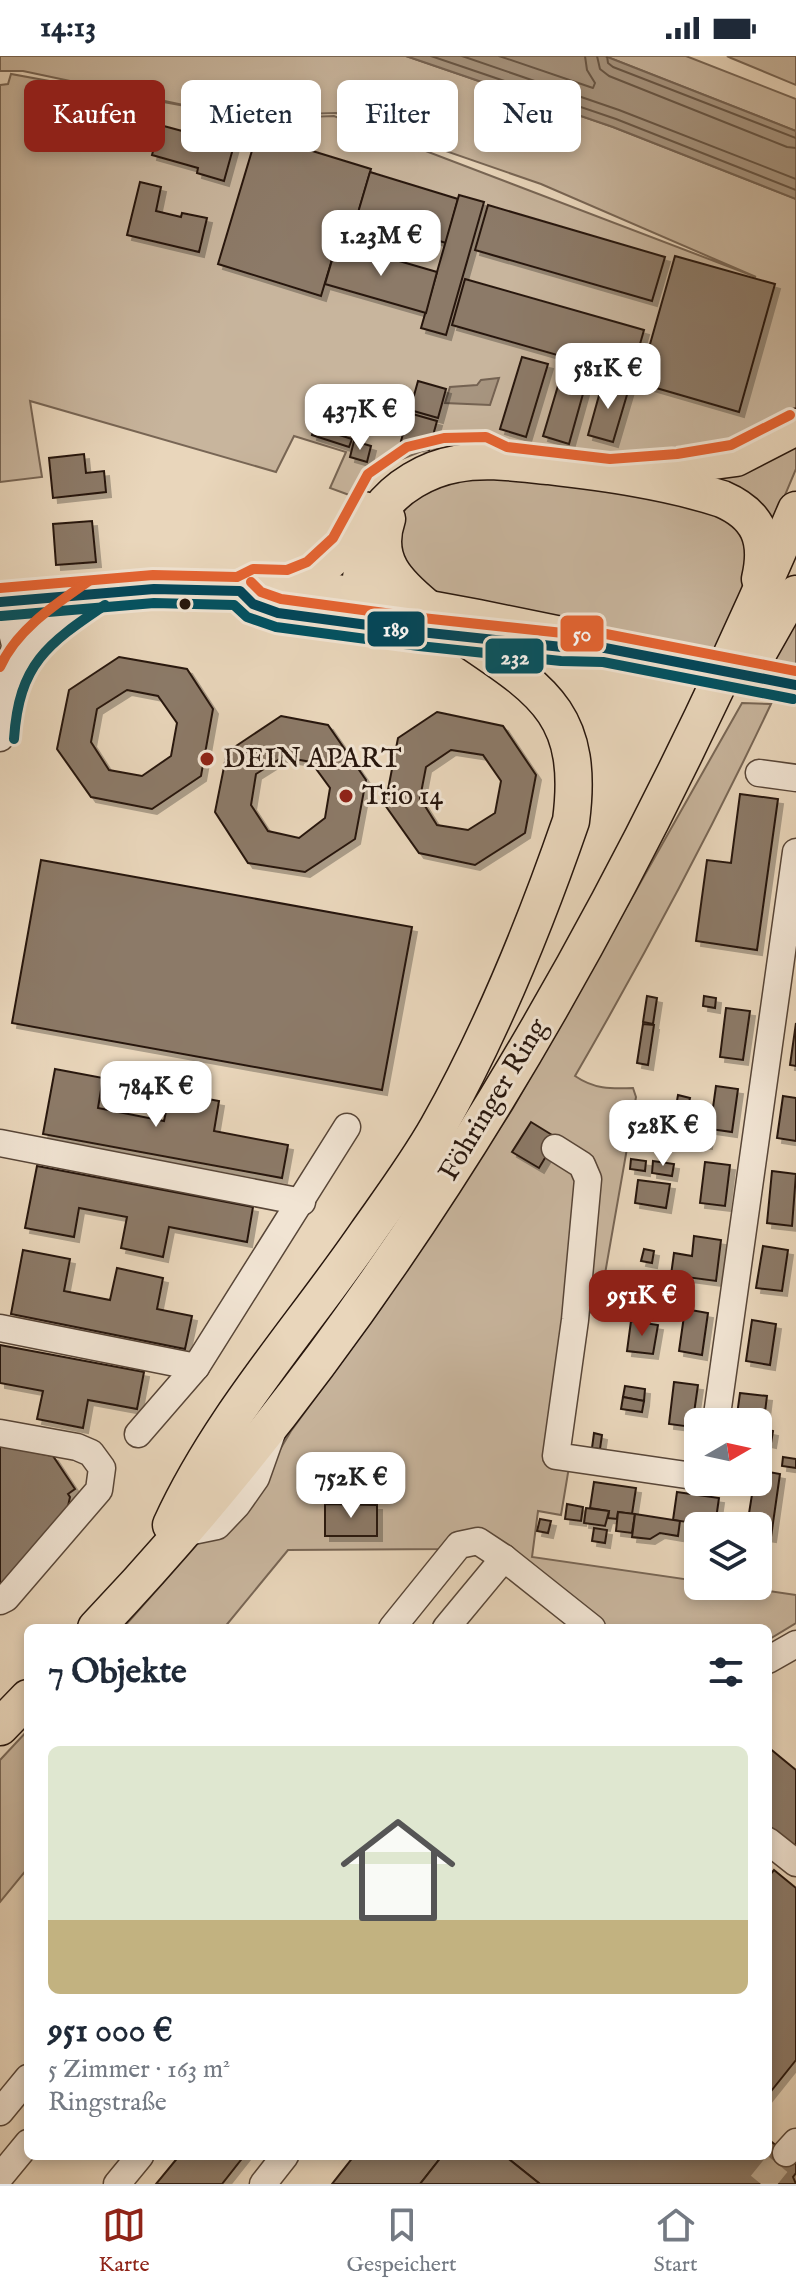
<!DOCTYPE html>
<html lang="de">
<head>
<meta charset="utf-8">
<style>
	body { margin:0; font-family:"IM FELL English",serif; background:#f2f2f3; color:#1f2937; height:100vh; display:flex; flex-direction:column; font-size:30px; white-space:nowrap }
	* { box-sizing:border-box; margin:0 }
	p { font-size:26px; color:#747a83 }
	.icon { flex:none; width:44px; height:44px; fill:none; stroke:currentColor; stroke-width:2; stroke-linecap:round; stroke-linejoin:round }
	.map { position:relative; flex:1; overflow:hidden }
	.side { position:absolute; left:24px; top:1568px; width:748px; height:536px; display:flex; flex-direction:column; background:#fff; border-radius:12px; box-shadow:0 4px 12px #0003 }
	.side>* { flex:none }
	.guide { position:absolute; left:24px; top:24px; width:748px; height:72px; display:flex; gap:16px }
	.needle { width:52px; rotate:81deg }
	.tools { position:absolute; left:684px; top:1352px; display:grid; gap:16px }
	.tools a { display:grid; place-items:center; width:88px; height:88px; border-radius:12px; background:#fff; box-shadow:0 4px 12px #0003; font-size:40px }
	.price { position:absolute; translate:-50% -68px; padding:0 18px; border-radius:16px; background:#fff; color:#222; font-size:26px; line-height:52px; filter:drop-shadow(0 2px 4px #0008) }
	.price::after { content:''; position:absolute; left:50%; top:48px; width:24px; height:18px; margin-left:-12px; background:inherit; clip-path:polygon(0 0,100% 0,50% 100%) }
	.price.current { background:#8f2418; color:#fff }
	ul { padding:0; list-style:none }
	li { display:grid; align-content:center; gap:16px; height:424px; padding:0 24px }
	li span { display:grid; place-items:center; height:248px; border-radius:12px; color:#555 }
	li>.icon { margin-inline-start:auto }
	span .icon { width:144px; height:144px; fill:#fffc; stroke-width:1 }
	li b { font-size:34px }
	h2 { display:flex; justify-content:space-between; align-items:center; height:96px; padding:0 24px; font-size:34px }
	.pill { padding:0 28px; border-radius:12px; background:#fff; box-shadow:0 4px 12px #0003; font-size:28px; line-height:72px }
	.pill.current { background:#8f2418; color:#fff }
	.status { display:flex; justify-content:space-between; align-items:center; height:56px; padding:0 40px; background:#fff; direction:ltr }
	.status svg { height:22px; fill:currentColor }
	.menu { display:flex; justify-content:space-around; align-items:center; height:112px; border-top:2px solid #e0e1e3; background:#fff; font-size:22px; color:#747a83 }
	.menu a { display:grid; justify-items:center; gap:4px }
	.menu .current { color:#8f2418 }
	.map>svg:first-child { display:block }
	.green { fill:#c8b59d; stroke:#786655; stroke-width:2; fill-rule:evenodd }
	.water { fill:#a79580; stroke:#746252; stroke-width:2 }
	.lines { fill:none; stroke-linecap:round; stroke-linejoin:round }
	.shore { stroke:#675646; stroke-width:2 }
	.building { fill:#8c7a67; stroke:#27160d; stroke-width:2; fill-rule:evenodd; filter:url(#shadow) }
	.minor-tunnel { stroke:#c2b098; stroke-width:26; stroke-dasharray:26 13; stroke-linecap:butt }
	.minor-casing { stroke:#584638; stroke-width:29 }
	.major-casing { stroke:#27160d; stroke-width:35 }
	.highway-casing { stroke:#27160d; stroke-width:39 }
	.minor { stroke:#f1e4d3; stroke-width:26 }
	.major { stroke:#e9d6bb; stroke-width:32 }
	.highway { stroke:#e9d6bb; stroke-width:36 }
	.major-bridge-casing { stroke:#27160d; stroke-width:35; stroke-linecap:butt }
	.major-bridge { stroke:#e9d6bb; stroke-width:32 }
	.bus-1-casing { stroke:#f1e4d3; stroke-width:16 }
	.bus-2-casing { stroke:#f1e4d3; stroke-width:16 }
	.bus-3-casing { stroke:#f1e4d3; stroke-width:16 }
	.bus-1 { stroke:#00465a; stroke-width:10 }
	.bus-2 { stroke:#005262; stroke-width:10 }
	.bus-3 { stroke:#e66432; stroke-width:10 }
	.bus-dot { fill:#27160d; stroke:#f1e4d3; stroke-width:3 }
	.poi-dot { fill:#8f2418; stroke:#f1e4d3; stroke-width:3 }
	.labels { text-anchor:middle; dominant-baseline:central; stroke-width:6; stroke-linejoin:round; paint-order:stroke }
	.poi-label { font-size:28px; fill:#27160d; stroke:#f1e4d3; text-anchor:start }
	.street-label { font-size:28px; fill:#27160d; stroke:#f1e4d3 }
	.line-badge { stroke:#f1e4d3; stroke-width:3 }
	.badge-label { font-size:22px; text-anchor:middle; font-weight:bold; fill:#fff }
</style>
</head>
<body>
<div class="status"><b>14:13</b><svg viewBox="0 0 49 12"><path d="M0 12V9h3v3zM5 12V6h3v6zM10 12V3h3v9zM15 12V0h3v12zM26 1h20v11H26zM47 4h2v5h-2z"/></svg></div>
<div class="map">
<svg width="796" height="2128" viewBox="0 0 796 2128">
	<defs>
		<filter id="shadow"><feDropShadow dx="5" dy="5" stdDeviation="0" flood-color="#0004"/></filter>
	</defs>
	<rect width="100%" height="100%" fill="#e9d6bb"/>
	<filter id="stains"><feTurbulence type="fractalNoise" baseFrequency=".0025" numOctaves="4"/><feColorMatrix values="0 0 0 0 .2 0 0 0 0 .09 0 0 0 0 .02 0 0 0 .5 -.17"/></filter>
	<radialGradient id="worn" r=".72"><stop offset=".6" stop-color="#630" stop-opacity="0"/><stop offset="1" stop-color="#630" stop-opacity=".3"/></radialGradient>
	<g class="green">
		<path d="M0,0H406L613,71L796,143V354L734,390L676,402L594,397L493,385L437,389L389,408L352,440L330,432L346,396L294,380L276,416L30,345L42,421L0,426V29L8,28L11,18L207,54L23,15H0ZM336,57L541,128L756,221L334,60L250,63L237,60Z"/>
		<polygon points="605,0 686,0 796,43 796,75"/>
		<polygon points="727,0 796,0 796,29 731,2"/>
		<polygon points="796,384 796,413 772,470 697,423"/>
		<path d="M484,418L656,436L743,463L753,515L717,596L522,553L436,541L411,528L393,477C412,428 438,428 484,418Z"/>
		<polygon points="796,555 796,612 762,606"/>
		<path d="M742,647L771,648C711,775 645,899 575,1020C594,1033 610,1033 633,1032L636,1041L599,1252L575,1264L569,1411L561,1459L538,1455L532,1501L698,1525V1530H734L796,1539V1567L768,1584V1572H602L486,1481L447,1493L288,1494L224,1572H123L207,1477L261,1425L291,1375L382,1251L513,1052Z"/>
		<polygon points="28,1674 28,1812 0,1846 0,1704"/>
	</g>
	<g class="water">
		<polygon points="406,0 605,0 796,75 796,143 613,71"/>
		<polygon points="499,322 490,349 445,347 450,331 477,329 481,324"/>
	</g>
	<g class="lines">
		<g class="shore">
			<polyline points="431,0 616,63 796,134"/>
			<polyline points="462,0 619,54 796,123"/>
			<polyline points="499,0 593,32 595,27 587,14 585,0"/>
			<polyline points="597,0 600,13 609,20 787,91 796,92"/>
			<polyline points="607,0 608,7 613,11 796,82"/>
		</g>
	</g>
	<g class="building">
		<polygon points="160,69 234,89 224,125 197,117 198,112 152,99"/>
		<polygon points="257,78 371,113 354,171 343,167 321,240 218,208"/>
		<polygon points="370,116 458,143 446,187 357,160"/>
		<polygon points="140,126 161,131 156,155 181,161 182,157 207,162 199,196 127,179"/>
		<polygon points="459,139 484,146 446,279 421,272"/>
		<polygon points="488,149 665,201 652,245 475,194"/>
		<polygon points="337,187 437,216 426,257 325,228"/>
		<polygon points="675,200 775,228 739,356 639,327"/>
		<polygon points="465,223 644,274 631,320 452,269"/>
		<polygon points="522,301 548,308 526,381 500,373"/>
		<polygon points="563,313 588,320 569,388 543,380"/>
		<polygon points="418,325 446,333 438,362 410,354"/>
		<polygon points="603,325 629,332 613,386 588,379"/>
		<polygon points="409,357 437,365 429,394 401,385"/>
		<polygon points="314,371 352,383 349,391 312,379"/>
		<polygon points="354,385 371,390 367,406 350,401"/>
		<polygon points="84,398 86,417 104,415 106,436 53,442 49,402"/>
		<polygon points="92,465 96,506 56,509 53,468"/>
		<path d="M119,601L187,613L213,653L201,720L152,753L91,741L57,693L69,634ZM127,634L158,640L177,667L171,700L142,720L109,714L91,686L97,653Z"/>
		<path d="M437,656L503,670L536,719L525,777L475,809L419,797L385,749L398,682ZM451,694L483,699L501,725L495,757L468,774L437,769L420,742L426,711Z"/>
		<path d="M281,660L328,669L366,724L355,783L305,816L248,807L215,756L227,696ZM283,701L311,706L330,732L325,762L299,782L268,775L251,749L256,718Z"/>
		<polygon points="740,738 778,743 757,894 696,885 707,804 731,807"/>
		<polygon points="41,804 412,871 382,1034 12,967"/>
		<polygon points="647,940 657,942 653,968 643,966"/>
		<polygon points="704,940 716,942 715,952 703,950"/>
		<polygon points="726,952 750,955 743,1004 720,1001"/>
		<polygon points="796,967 796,1010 790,1009"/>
		<polygon points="643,968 654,969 648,1009 637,1007"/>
		<polygon points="55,1013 103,1022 98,1052 164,1065 170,1036 219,1045 214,1075 288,1089 282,1122 43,1078"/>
		<polygon points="716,1030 738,1033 732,1076 710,1073"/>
		<polygon points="678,1039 690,1042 686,1059 675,1056"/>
		<polygon points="783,1040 796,1042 796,1085 777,1082"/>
		<polygon points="531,1066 557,1082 539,1112 512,1096"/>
		<polygon points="687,1069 709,1072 707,1088 685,1086"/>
		<polygon points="631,1103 646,1105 645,1115 630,1113"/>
		<polygon points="653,1105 674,1108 672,1120 652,1117"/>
		<polygon points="705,1106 730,1109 725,1150 700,1147"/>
		<polygon points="37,1110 253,1151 247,1186 169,1171 163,1201 121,1192 127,1161 79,1152 74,1181 25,1172"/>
		<polygon points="772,1115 796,1118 792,1170 767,1167"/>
		<polygon points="638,1124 670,1128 666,1152 635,1147"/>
		<polygon points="694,1180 721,1184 716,1225 671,1219 674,1197 692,1200"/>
		<polygon points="763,1190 788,1194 782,1235 756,1232"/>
		<polygon points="644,1193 654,1195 652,1207 641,1205"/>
		<polygon points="23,1194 70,1203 64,1235 110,1244 117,1212 163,1222 157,1253 192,1260 185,1293 11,1258"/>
		<polygon points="685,1253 708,1257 702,1299 679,1295"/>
		<polygon points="752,1264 776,1268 770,1309 746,1305"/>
		<polygon points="631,1265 658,1269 653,1298 627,1295"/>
		<polygon points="0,1289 144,1316 137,1353 88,1344 83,1372 37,1363 43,1335 0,1327"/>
		<polygon points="674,1326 698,1329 692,1371 669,1368"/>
		<polygon points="625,1330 645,1333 644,1345 623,1341"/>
		<polygon points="740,1337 767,1340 761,1388 758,1387 758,1366 736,1366"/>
		<polygon points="623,1341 644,1345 642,1356 621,1353"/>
		<polygon points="764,1373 773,1375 771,1387 762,1385"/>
		<polygon points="594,1377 602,1379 600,1393 592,1392"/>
		<polygon points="0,1384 1,1390 53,1400 75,1433 68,1438 70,1441 64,1469 0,1538"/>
		<polygon points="783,1401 796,1403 796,1412 782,1410"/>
		<polygon points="758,1414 780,1418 771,1481 758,1479 758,1470 747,1470 754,1426 758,1426"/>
		<polygon points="594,1426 636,1432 632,1458 618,1456 617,1463 608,1462 609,1455 590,1452"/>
		<polygon points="677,1436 719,1442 715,1470 673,1464"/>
		<polygon points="325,1448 377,1449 377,1480 325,1480"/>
		<polygon points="567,1448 583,1451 581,1465 565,1463"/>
		<polygon points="586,1452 609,1455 605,1470 584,1467"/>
		<polygon points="618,1456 635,1458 632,1477 616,1475"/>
		<polygon points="635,1458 680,1465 678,1480 660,1477 650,1483 632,1481"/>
		<polygon points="540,1463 551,1465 548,1477 537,1475"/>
		<polygon points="594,1472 607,1474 605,1487 592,1485"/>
		<polygon points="768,1691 796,1714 796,1792 768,1769"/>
		<polygon points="774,1814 796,1832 796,2004 768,2039 768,1821"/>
		<polygon points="768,2083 796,2105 796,2117 793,2121 796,2128 540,2128 505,2100 768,2100"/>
		<polygon points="179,2100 244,2100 222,2128 156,2128"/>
		<polygon points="354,2100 442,2100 420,2128 332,2128"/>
		<polygon points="442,2100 505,2100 540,2128 420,2128"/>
	</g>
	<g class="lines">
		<polyline class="minor-tunnel" points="761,2128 786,2097"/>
		<g class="minor-casing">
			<g id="minor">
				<path d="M13,618C34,583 64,560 97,537"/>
				<polyline points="0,682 15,589 5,547"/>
				<polyline points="759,717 796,722"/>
				<polyline points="0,1087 302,1146"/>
				<polyline points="555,1092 582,1109 588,1123 575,1264 556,1400 693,1420 698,1418"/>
				<polyline points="0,1272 196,1311"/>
				<polyline points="716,1366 796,796"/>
				<polyline points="0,1377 77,1391 91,1397 102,1412 99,1434 6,1542 0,1545"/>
				<polyline points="138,1378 196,1311 347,1071"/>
				<polyline points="183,1477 217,1470 237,1449 256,1422 272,1377"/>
				<polyline points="392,1572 459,1489 478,1485 504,1502 592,1572"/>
				<polyline points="446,1572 504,1502"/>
				<polyline points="768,1604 796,1588"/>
				<polyline points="768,1785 796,1807"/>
				<polyline points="0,2056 28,2022"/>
				<polyline points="786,2097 796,2086"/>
				<polyline points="0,2121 28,2087"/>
				<polyline points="117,2128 140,2100"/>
				<polyline points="263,2128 285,2100"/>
			</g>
		</g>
		<g class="major-casing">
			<g id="major">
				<polyline points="240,535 253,548 278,557 355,568 484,582"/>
				<polyline points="0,546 154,533 240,535 255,527 273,526 359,538 478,560 561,577 605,592 687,609"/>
			</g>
		</g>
		<g class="highway-casing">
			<g id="highway">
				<polyline points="646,414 736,402 796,371"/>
				<path d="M387,463C373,504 397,527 426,551"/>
				<path d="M290,528C335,509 341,495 364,454"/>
				<path d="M355,568C359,541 364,475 379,455C396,431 427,413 456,408C486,402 517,407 548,410C606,417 666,425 722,443C759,459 769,484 760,523"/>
				<polyline points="752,608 782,555 796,538"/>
				<path d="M171,1469C220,1362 301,1273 367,1177C391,1143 417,1108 438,1071C492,975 535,869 571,765C585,657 542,634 461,579"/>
				<path d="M96,1572C402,1250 622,860 796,454"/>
				<polyline points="0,1671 28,1642"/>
			</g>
		</g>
		<use href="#minor" class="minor"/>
		<use href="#major" class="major"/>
		<use href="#highway" class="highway"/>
		<g class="major-bridge-casing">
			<polyline id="major-bridge" points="687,609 779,626"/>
		</g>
		<use href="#major-bridge" class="major-bridge"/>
		<g class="bus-1-casing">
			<polyline id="bus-1" points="0,546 154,533 240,535 253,548 278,557 420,576 562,591 605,592 796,629"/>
		</g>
		<g class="bus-2-casing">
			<g id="bus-2">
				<polyline points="1,560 154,547 234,549 247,561 276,571 419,590 561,605 603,606 793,643"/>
				<path d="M14,683C19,608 47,588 105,549"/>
			</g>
		</g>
		<g class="bus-3-casing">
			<g id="bus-3">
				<polyline points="251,526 261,536 281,543 422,562 563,577 606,578 796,615"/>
				<polyline points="0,532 153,519 237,521 253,513 287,514 307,506 333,482 368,418 407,391 444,382 486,381 507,391 610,403 677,398 731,389 790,359"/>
				<path d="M0,611C17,573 56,548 89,525"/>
			</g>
		</g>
		<use href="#bus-1" class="bus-1"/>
		<use href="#bus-2" class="bus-2"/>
		<use href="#bus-3" class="bus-3"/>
	</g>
	<circle class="bus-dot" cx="185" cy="548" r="7"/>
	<g class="poi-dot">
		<circle cx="207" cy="703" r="8"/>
		<circle cx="346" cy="740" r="8"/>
	</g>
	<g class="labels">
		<g class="poi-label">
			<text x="223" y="703">DEIN APART</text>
			<text x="362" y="740">Trio 14</text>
		</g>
		<g class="street-label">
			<text transform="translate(494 1044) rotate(-59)">Föhringer Ring</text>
		</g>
	</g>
	<g class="line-badge">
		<rect x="366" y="554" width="60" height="38" rx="8" fill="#00465a"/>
		<rect x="559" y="558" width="46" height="39" rx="8" fill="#e66432"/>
		<rect x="484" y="581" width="61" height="38" rx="8" fill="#005262"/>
	</g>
	<g class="badge-label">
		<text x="396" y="580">189</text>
		<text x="582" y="585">50</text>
		<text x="515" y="608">232</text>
	</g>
	<rect width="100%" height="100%" filter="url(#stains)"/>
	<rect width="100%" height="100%" fill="url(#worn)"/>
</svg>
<div class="tools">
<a><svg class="needle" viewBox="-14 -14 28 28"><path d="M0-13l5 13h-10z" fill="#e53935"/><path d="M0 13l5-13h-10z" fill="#747a83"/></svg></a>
<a><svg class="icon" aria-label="layers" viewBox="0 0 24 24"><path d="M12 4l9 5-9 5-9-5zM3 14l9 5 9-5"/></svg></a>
</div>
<b class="price" style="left:381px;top:222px">1.23M €</b>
<b class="price" style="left:608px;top:355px">581K €</b>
<b class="price" style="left:360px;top:396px">437K €</b>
<b class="price" style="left:156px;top:1073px">784K €</b>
<b class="price" style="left:663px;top:1112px">528K €</b>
<b class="price current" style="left:642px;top:1282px">951K €</b>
<b class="price" style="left:351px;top:1464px">752K €</b>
<div class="guide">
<a class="pill current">Kaufen</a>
<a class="pill">Mieten</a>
<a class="pill">Filter</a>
<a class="pill">Neu</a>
</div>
<section class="side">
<h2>7 Objekte<svg class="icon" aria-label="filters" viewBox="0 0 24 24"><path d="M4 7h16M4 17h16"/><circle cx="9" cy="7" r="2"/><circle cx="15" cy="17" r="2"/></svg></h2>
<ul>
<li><span style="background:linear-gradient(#dfe7d0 70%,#c2b280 0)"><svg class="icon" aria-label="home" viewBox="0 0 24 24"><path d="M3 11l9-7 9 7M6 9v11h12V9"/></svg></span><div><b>951 000 €</b><p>5 Zimmer · 163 m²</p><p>Ringstraße</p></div></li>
</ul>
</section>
</div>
<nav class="menu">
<a class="current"><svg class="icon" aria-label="map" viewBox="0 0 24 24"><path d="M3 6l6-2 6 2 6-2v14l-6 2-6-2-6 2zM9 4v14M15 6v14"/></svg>Karte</a>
<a><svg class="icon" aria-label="saved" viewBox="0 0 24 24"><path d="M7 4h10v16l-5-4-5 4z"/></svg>Gespeichert</a>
<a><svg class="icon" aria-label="home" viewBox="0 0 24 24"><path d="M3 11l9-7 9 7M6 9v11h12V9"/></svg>Start</a>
</nav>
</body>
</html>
